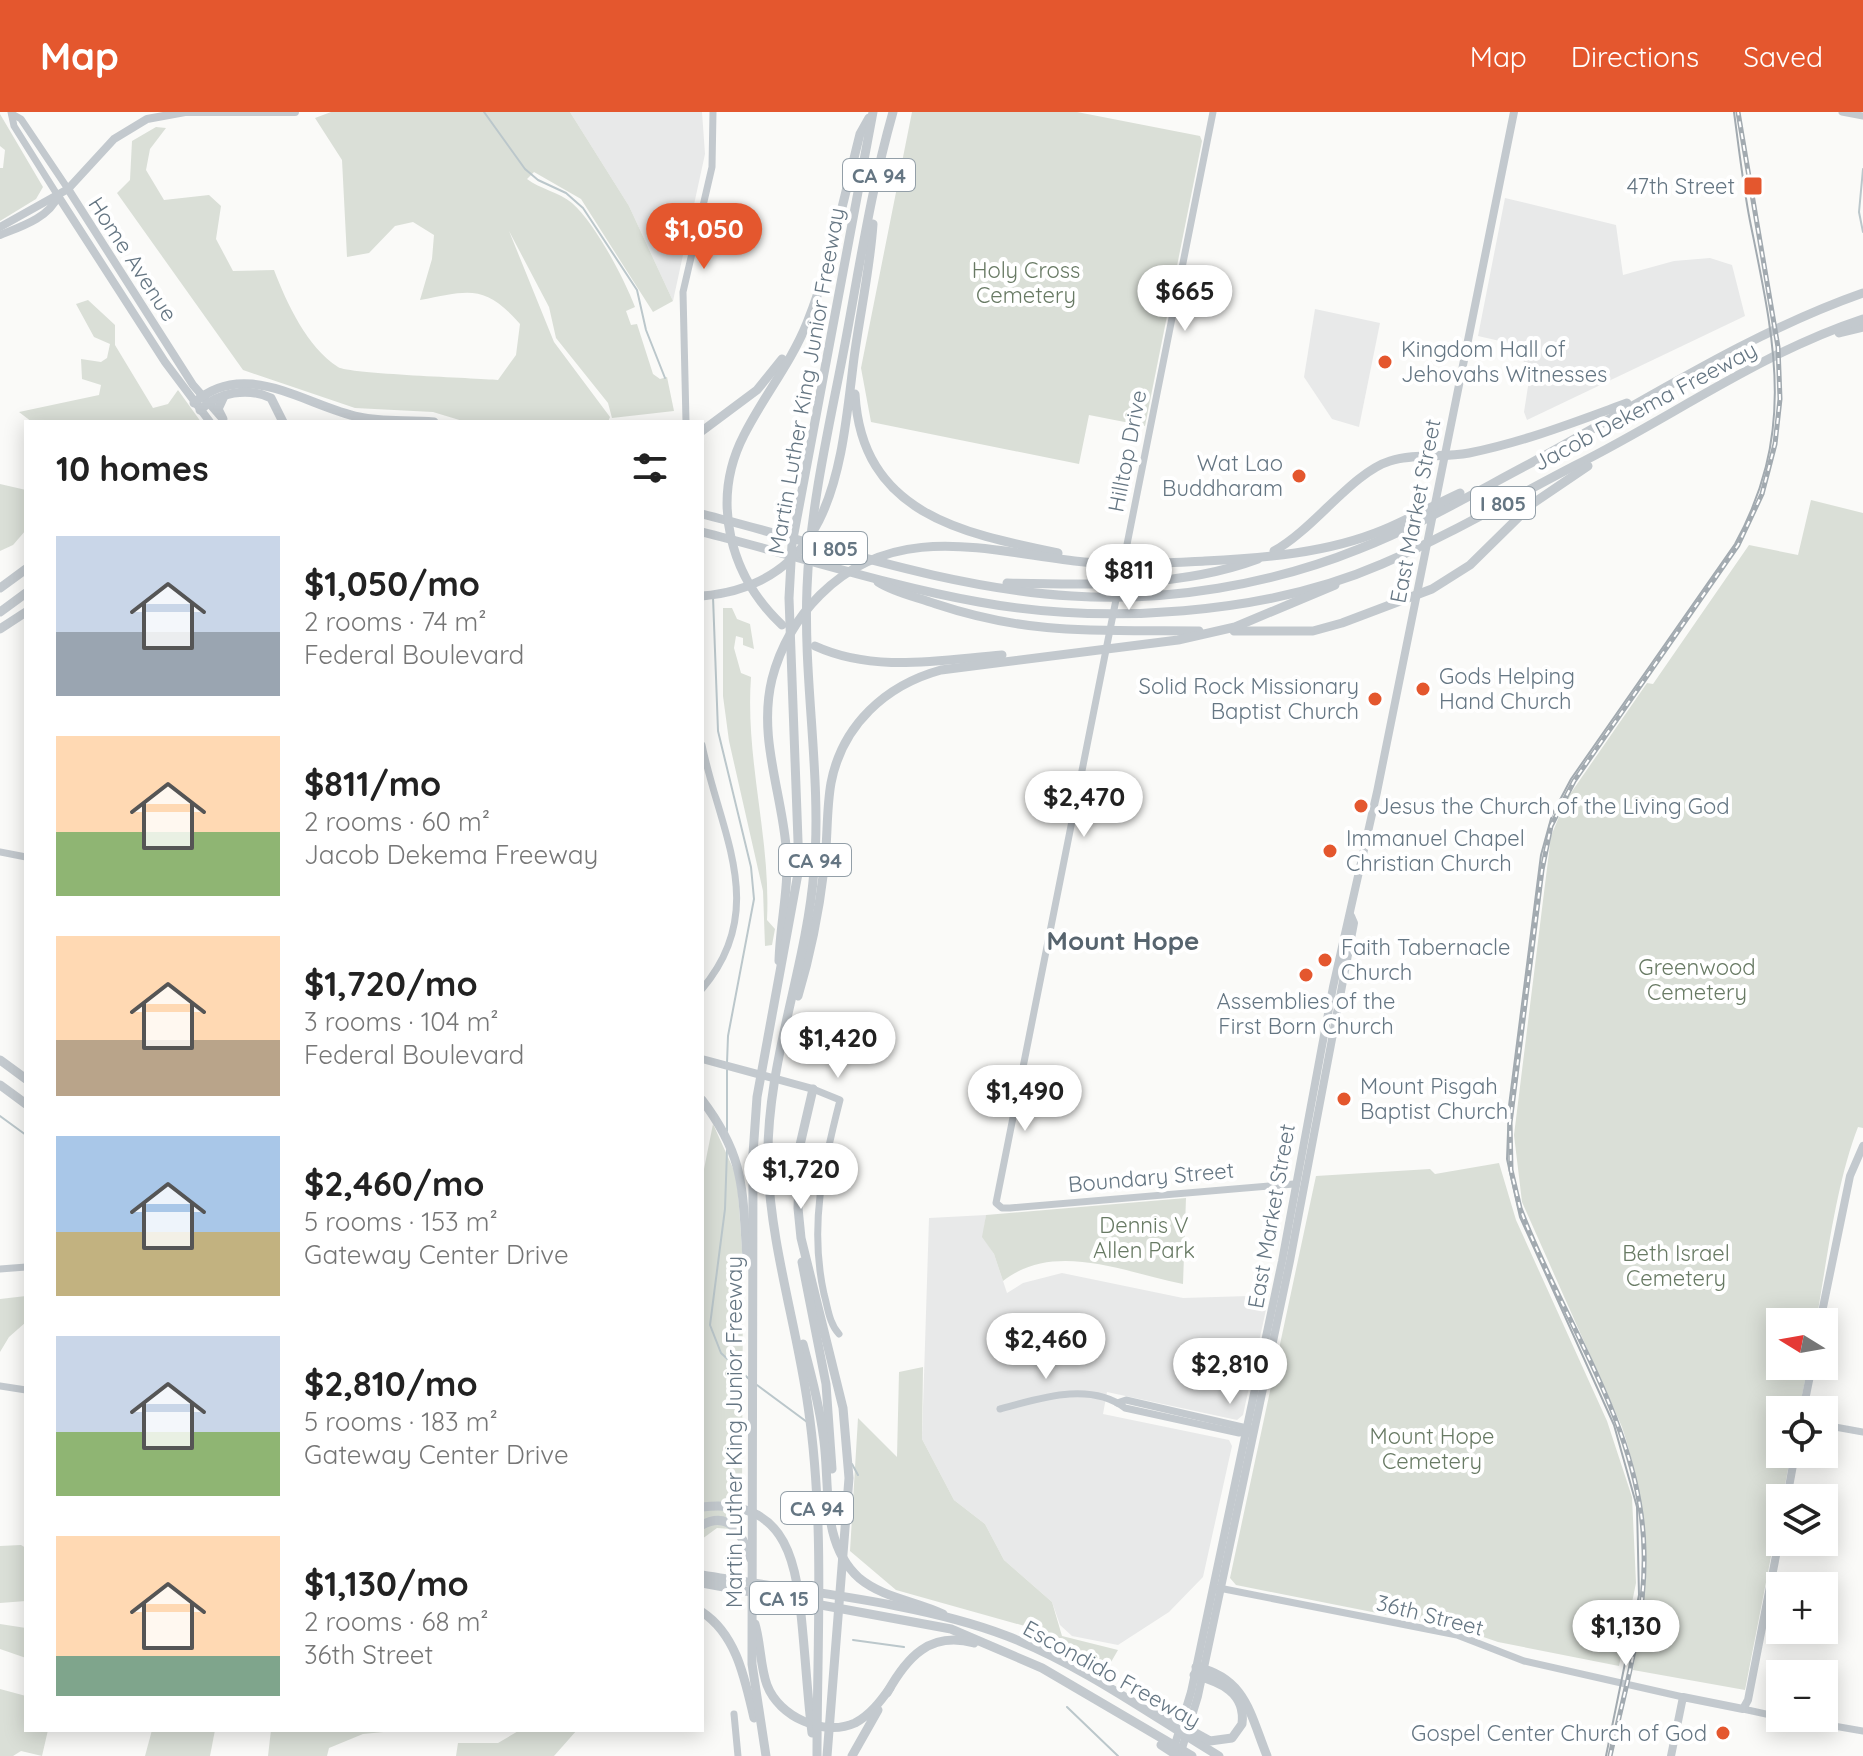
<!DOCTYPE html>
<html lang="en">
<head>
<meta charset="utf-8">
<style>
	body { margin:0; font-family:Quicksand,sans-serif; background:#f2f2f2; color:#222; height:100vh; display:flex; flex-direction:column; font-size:30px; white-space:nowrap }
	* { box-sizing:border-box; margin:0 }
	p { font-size:26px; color:#767676 }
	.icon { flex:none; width:44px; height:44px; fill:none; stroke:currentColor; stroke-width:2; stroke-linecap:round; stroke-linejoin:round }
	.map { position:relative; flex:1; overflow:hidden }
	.details { position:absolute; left:24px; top:308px; width:680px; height:1312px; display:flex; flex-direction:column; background:#fff; border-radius:0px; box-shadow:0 4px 20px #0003 }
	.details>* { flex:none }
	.needle { width:52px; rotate:281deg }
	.controls { position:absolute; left:1766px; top:1196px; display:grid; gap:16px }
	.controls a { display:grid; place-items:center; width:72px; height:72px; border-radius:0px; background:#fff; box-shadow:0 4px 20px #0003; font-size:40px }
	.price { position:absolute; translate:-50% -68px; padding:0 18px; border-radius:28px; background:#fff; color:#222; font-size:26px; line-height:52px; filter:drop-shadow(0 2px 4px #0008) }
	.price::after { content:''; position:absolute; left:50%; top:48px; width:24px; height:18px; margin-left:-12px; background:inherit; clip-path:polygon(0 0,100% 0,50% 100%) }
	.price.active { background:#e4572e; color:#fff }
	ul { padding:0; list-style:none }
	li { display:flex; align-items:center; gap:24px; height:200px; padding:0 32px }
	li span { display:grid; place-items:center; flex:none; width:224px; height:160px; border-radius:0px; color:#555 }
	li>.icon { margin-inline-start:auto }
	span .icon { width:96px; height:96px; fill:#fffc; stroke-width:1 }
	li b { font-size:34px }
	h2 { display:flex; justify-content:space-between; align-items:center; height:96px; padding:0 32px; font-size:34px }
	header { display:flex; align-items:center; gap:48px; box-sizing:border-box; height:112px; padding:0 40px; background:#e4572e; color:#fff }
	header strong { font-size:38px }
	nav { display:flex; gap:44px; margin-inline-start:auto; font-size:28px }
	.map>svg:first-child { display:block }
	.built { fill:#e8e9e9 }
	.green { fill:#dadfd7 }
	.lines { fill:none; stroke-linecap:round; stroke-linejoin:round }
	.stream { stroke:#bbc7cb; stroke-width:2 }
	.secondary { stroke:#c3c9ce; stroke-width:7 }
	.primary { stroke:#c3c9ce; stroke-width:8 }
	.highway { stroke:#c3c9ce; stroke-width:9 }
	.tram { stroke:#a2aab0; stroke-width:2 }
	.rail-casing { stroke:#a2aab0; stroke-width:5 }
	.rail { stroke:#fff; stroke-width:2; stroke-dasharray:6; stroke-linecap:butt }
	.poi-dot { fill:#e4572e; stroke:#fff; stroke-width:3 }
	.labels { text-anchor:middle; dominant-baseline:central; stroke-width:8; stroke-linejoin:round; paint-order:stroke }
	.shield { fill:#fff; stroke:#939fa8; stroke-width:2 }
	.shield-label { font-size:20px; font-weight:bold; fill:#657683 }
	.poi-label { font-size:22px; fill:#657683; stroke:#fff; text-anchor:start }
	.street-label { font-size:22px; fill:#657683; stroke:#fff }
	.park-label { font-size:22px; fill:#687a64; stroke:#fff }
	.quarter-label { font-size:26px; font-weight:bold; fill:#57646e; stroke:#fff }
</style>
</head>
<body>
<header>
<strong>Map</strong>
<nav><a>Map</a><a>Directions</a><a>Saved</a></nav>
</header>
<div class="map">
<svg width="1863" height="1644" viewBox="0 0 1863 1644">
	<rect width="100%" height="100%" fill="#fafaf8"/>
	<g class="built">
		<polygon points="570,0 702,0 705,42 673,189 629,94"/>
		<polygon points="1505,86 1616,113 1623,163 1674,149 1710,146 1732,153 1745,204 1527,308 1524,300 1529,268 1521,267 1526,235 1478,224"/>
		<polygon points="1315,197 1380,211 1359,315 1332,307 1304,265"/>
		<polygon points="986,1103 983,1125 994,1142 1007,1181 1023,1171 1062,1161 1183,1186 1249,1184 1263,1187 1267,1193 1243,1303 1237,1308 1107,1280 1103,1302 1229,1328 1232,1334 1203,1465 1169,1500 1118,1533 1072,1524 1060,1513 1052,1490 1004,1448 985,1412 954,1388 922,1327 929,1106"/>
	</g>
	<g class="green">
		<path d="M331,0H570L629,94L673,189L653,200L581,87L534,60L527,67C540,77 559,80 572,91C595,111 624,166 635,195L626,199L631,213L637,212L653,262L660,267L667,265L674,299L612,306L608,291L556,226L549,195L509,119L554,230L610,305L608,310H466L433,300L355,296L243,258L117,81L130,68L132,29L156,15L166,16L150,37L146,58L164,88L209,83L221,94L216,127L233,159L274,158C287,192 307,235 338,255C348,262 476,266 498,268L516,243L520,212C484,171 469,179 420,188L432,147L434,123L413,110L395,114L369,141L347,145L342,48L315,6Z"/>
		<polygon points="912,0 1077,0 1200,24 1202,29 1145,314 1089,303 1079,352 871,310 861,256"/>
		<polygon points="0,2 43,75 36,87 0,109 0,56 3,56 5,38 0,34"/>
		<polygon points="88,188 115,213 115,233 153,296 168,292 178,278 201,310 32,310 19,300 99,283 101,273 82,267 81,247 101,250 107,246 110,232 94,225 76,192"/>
		<polygon points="0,372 26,378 26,418 13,433 0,439"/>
		<path d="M1811,388L1863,401V1016L1858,1015C1836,1072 1827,1148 1816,1210H1780V1254H1808L1799,1298H1780V1342H1791L1745,1578L1633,1558C1649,1468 1651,1403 1622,1315L1522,1090L1514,1023L1551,724L1566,688L1647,571L1653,572L1749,433L1798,443Z"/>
		<path d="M723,496H732L737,507L750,512L754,537L743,533V526L736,524L734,536L741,561L751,565C745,648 771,726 767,808L775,817L772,833L765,834L763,779L729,629L723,584Z"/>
		<polygon points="713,1012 737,1065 743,1152 742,1389 746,1418 717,1416 702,1427 702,1067"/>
		<polygon points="1499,1051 1516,1108 1607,1309 1632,1385 1636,1471 1619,1554 1498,1530 1463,1518 1236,1473 1230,1466 1316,1064 1430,1057 1435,1062"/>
		<path d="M1186,1086L1183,1172C1126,1161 1055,1128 1003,1169L994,1142L982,1125L986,1103Z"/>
		<polygon points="26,1184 26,1210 9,1225 0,1240 0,1187"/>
		<polygon points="923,1255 922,1327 954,1388 985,1412 1004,1448 1052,1490 1062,1524 1118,1538 1107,1557 1039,1518 896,1478 850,1439 858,1306 897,1345 899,1260"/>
		<polygon points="21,1433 26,1436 26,1489 0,1491 0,1434"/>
		<polygon points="0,1512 26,1516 26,1546 0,1537"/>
		<polygon points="0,1577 26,1584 26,1618 48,1618 42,1644 21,1639 13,1644 0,1644"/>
		<polygon points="152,1618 215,1618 210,1644 145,1644"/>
		<polygon points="271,1618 404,1618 363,1622 329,1636 327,1644 268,1644"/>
		<polygon points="520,1618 577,1618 554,1644 456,1644 458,1631 498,1631"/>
	</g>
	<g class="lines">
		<g class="stream">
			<polyline points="484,0 525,57 538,68 566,81 583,96 637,178 646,218 665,266"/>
			<polyline points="1863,57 1859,100 1863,120"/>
			<polyline points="713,485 718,619 751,755 754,787 728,924 727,951"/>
			<polyline points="0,1004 26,1023"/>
			<polyline points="727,1019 727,958"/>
			<polyline points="727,1038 725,1097 710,1213 721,1241 749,1267"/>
			<polyline points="757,1273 807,1310"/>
			<polyline points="852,1352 858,1363"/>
			<polyline points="853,1528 904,1535"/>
			<polyline points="1067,1595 1118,1644"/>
		</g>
		<g class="secondary">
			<polyline points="11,0 14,14 58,84"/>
			<polyline points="1213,0 996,1091 1002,1096 1010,1096 1294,1072"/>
			<polyline points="1842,0 1863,4"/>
			<polyline points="12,2 21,7 68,77"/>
			<polyline points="686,310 683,180 712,55 713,0"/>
			<path d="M702,633C720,721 770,797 702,877"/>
			<polyline points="0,740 26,745"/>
			<path d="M813,977L840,988C823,1054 809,1114 824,1182C828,1196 829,1211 839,1222"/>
			<polyline points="0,1157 26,1155"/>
			<polyline points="0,1274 26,1278"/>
			<polyline points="1117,1291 1126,1288 1251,1317"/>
			<path d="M1000,1297C1038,1287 1089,1269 1125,1296L1239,1321L1250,1319"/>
			<polyline points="1824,1313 1863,1320"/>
			<polyline points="1219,1476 1457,1523 1524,1549 1683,1585"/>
			<polyline points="1743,1597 1780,1605"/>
			<polyline points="734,1602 738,1644"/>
			<polyline points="1788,1606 1863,1619"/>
		</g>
		<g class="primary">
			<polyline points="68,77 193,273 221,305"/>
			<polyline points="58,84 165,250 210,310"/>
			<polyline points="0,115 68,77 114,27 147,7 185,0 295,0"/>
			<path d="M0,123C20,115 49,106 58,84"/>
			<polyline points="702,947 813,977"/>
			<polyline points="1820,1210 1850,1064 1863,1034"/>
			<polyline points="1803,1298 1812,1254"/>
			<polyline points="1787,1386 1795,1342"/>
			<polyline points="1173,1639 1191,1580 1282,1149 1333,875 1377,680 1514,0"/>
			<polyline points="1180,1643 1198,1584 1290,1149 1354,811 1351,804"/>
			<polyline points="1671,1644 1683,1585 1743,1597 1748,1588 1780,1423"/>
		</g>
		<g class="highway">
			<polyline points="1839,221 1863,215"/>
			<path d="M855,282C862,401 960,421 1058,441"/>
			<path d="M194,291C245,245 306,294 359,305C384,311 409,307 434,310"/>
			<path d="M200,298C218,280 248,275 271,286L283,310"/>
			<polyline points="223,307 218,297 224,284"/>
			<polyline points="702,319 757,278 782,247"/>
			<path d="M702,402C821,432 949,477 1072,484C1168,490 1270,473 1359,437C1418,414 1474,381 1531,351C1639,293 1746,222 1863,181"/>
			<path d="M702,420C794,443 885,473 979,490C1104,513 1265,503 1382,452C1448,424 1512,386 1576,353C1672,305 1760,241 1863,207"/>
			<path d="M1274,439C1313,418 1353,360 1390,349C1415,341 1443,346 1469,341C1524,330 1575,310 1627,291"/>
			<path d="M878,470C895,481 917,485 936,492C1032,524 1100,518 1199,519"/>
			<path d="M1007,471C1089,473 1180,476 1258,447"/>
			<polyline points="0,476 26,457"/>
			<path d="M702,484C836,472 841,349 854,246C860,201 870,157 873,112"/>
			<polyline points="0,500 26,481"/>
			<path d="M782,513C730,464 710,389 744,323C763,285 791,251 807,211C831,151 844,85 860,22L869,6"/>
			<polyline points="0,517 26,500"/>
			<polyline points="1234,519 1313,519 1342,511 1432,477 1470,453 1532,392 1588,354"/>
			<path d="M815,534C874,561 939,548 1002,543"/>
			<path d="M779,849C780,810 790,774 786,734C781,678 758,624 772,567C780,536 797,506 820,483C896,407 990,440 1084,450C1124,454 1165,451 1205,449C1264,446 1328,441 1383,418C1409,407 1434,393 1460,381"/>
			<path d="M798,884C810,844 819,799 824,757C828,729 826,699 831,671C842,613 886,573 941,558L1178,528L1235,515L1335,473"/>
			<polyline points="0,948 26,967"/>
			<polyline points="0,973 26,992"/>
			<polyline points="813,977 800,1033 798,1096 801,1126 843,1296 849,1366 827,1644"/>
			<path d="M702,988C746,1046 742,1078 747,1146"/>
			<polyline points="802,1150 826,1272 832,1357"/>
			<path d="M803,1232C811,1262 819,1291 823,1322C831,1370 819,1430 859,1466C883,1486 916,1489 943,1502"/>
			<path d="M702,1395C791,1385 797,1456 803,1523C806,1555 808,1588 812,1621"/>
			<path d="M702,1413C731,1397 743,1425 751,1447"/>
			<path d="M702,1463C797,1479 919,1490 1007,1524C1082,1553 1151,1603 1219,1644"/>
			<polyline points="702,1471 951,1517 1042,1556 1192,1644"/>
			<path d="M702,1500C737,1523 745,1568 754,1606"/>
			<path d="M755,1512C761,1532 760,1554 767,1573C779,1605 824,1625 855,1611C870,1603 880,1590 890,1576"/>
			<path d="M1196,1555C1246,1566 1250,1602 1267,1644"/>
			<path d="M887,1581C907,1545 930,1519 974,1531"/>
			<path d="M1152,1597L1210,1629L1232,1626L1242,1612C1246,1580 1220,1570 1194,1563"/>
			<polyline points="1161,1633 1178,1644"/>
			<polyline points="766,1644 752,1552 753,1042 757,985 799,756 789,486 792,432 873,0"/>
			<path d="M817,1644C817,1528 825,1409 808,1294C797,1215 771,1135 768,1055C765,954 806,859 814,759C822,665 803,570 807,476C810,395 829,316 844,237C859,158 871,77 893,0"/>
			<polyline points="852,1644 878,1598"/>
		</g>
		<path class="tram" d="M1606,1644L1639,1483L1637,1395L1614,1313L1520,1105L1507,1047L1509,994L1541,743L1552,703L1571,667L1735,432C1797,319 1774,228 1750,109C1743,73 1739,37 1734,0"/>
		<g class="rail-casing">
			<path id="rail" d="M1610,1644C1625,1577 1646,1508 1644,1439C1642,1315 1562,1209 1520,1096L1511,1058L1510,1011L1542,758L1551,714L1574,669L1738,433L1762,382L1775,332L1780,287L1778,235L1738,0"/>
		</g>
		<use href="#rail" class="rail"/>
	</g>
	<g class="poi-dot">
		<rect x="1743" y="64" width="20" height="20" rx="4"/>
		<circle cx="1385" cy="250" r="8"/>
		<circle cx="1299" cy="364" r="8"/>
		<circle cx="1423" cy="577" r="8"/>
		<circle cx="1375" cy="587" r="8"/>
		<circle cx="1361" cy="694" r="8"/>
		<circle cx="1330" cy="739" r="8"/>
		<circle cx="1325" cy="848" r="8"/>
		<circle cx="1306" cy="863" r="8"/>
		<circle cx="1344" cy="987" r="8"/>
		<circle cx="1723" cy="1621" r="8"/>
	</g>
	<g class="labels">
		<g class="shield">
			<rect x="843" y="47" width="72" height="32" rx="6"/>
			<rect x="1471" y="375" width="64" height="32" rx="6"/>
			<rect x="803" y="420" width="64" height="32" rx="6"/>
			<rect x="779" y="732" width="72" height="32" rx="6"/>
			<rect x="781" y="1380" width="72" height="32" rx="6"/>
			<rect x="750" y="1470" width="68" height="32" rx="6"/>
		</g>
		<g class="shield-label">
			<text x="879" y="63">CA 94</text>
			<text x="1503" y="391">I 805</text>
			<text x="835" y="436">I 805</text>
			<text x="815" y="748">CA 94</text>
			<text x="817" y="1396">CA 94</text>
			<text x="784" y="1486">CA 15</text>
		</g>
		<g class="poi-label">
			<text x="1735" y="74" text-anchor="end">47th Street</text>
			<text x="1401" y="237">Kingdom Hall of<tspan x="1401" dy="25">Jehovahs Witnesses</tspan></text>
			<text x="1283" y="351" text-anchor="end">Wat Lao<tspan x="1283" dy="25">Buddharam</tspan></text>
			<text x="1439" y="564">Gods Helping<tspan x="1439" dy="25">Hand Church</tspan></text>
			<text x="1359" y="574" text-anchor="end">Solid Rock Missionary<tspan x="1359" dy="25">Baptist Church</tspan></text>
			<text x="1377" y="694">Jesus the Church of the Living God</text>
			<text x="1346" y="726">Immanuel Chapel<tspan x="1346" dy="25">Christian Church</tspan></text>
			<text x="1341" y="835">Faith Tabernacle<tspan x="1341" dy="25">Church</tspan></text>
			<text x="1306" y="889" text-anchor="middle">Assemblies of the<tspan x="1306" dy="25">First Born Church</tspan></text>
			<text x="1360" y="974">Mount Pisgah<tspan x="1360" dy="25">Baptist Church</tspan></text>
			<text x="1707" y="1621" text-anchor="end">Gospel Center Church of God</text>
		</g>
		<g class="street-label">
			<text transform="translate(133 147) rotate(57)">Home Avenue</text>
			<text transform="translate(806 269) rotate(-80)">Martin Luther King Junior Freeway</text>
			<text transform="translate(1645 294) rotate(-28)">Jacob Dekema Freeway</text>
			<text transform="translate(1127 339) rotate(-79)">Hilltop Drive</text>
			<text transform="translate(1415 399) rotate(-79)">East Market Street</text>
			<text transform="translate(1151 1065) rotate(-5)">Boundary Street</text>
			<text transform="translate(1271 1104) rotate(-80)">East Market Street</text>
			<text transform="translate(734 1320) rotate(-90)">Martin Luther King Junior Freeway</text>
			<text transform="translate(1430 1503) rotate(14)">36th Street</text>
			<text transform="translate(1112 1562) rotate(29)">Escondido Freeway</text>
		</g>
		<g class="park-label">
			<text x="1026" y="158">Holy Cross<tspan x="1026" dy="25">Cemetery</tspan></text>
			<text x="1697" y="855">Greenwood<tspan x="1697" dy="25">Cemetery</tspan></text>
			<text x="1144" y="1113">Dennis V<tspan x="1144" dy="25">Allen Park</tspan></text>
			<text x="1676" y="1141">Beth Israel<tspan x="1676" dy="25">Cemetery</tspan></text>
			<text x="1432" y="1324">Mount Hope<tspan x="1432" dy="25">Cemetery</tspan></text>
		</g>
		<g class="quarter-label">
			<text x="1123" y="828">Mount Hope</text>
		</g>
	</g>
</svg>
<div class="controls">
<a><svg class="needle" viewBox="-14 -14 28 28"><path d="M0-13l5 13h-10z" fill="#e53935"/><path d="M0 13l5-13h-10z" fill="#767676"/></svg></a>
<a><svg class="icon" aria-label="locate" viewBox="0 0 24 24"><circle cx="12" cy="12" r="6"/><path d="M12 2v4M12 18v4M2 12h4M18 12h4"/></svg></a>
<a><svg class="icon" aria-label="layers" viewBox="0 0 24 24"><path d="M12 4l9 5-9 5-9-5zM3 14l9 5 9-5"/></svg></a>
<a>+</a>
<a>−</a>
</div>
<b class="price active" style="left:704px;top:159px">$1,050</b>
<b class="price" style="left:1185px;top:221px">$665</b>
<b class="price" style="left:1129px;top:500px">$811</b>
<b class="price" style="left:1084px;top:727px">$2,470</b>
<b class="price" style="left:838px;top:968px">$1,420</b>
<b class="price" style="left:1025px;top:1021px">$1,490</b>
<b class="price" style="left:801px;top:1099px">$1,720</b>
<b class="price" style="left:1046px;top:1269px">$2,460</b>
<b class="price" style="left:1230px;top:1294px">$2,810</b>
<b class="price" style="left:1626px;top:1556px">$1,130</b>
<section class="details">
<h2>10 homes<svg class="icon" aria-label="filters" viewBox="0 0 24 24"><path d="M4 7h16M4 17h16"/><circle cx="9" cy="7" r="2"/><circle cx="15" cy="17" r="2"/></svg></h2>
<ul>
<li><span style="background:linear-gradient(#c9d6e8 60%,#9aa5b1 0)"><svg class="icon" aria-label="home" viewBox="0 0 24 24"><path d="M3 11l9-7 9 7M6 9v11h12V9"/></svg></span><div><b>$1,050/mo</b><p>2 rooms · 74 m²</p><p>Federal Boulevard</p></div></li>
<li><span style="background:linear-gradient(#ffd9b3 60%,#8fb573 0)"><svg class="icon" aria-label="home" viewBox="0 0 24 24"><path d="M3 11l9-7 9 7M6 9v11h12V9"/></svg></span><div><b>$811/mo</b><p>2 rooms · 60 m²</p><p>Jacob Dekema Freeway</p></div></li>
<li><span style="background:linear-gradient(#ffd9b3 65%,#b9a48a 0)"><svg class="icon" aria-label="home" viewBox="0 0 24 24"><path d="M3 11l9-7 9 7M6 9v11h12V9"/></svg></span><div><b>$1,720/mo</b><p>3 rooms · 104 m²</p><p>Federal Boulevard</p></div></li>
<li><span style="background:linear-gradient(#a9c7e8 60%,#c2b280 0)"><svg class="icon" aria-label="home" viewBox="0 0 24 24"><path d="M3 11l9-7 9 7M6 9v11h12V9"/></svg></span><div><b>$2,460/mo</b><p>5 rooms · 153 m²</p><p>Gateway Center Drive</p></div></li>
<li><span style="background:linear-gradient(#c9d6e8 60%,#8fb573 0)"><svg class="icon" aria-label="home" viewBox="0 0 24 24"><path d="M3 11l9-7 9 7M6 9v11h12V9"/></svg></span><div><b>$2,810/mo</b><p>5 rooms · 183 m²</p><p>Gateway Center Drive</p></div></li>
<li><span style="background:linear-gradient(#ffd9b3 75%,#7fa58c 0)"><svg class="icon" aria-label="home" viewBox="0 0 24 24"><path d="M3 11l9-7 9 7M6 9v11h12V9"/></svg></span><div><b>$1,130/mo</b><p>2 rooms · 68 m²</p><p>36th Street</p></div></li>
</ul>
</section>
</div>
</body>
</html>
